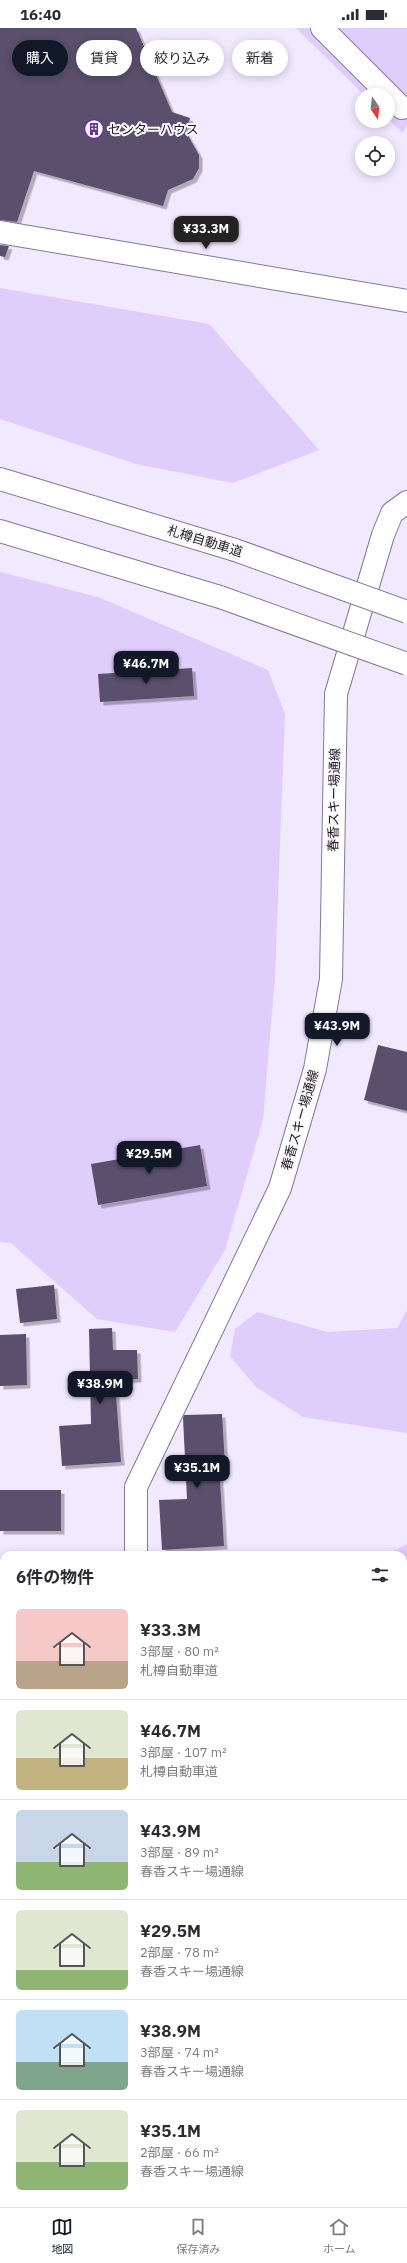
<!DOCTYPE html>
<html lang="ja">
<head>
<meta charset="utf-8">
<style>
	body { margin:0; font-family:"IBM Plex Sans","Noto Sans JP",sans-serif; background:#f2f2f3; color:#2b2b33; height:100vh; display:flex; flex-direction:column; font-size:15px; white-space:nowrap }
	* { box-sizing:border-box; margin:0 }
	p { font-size:13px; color:#7c7c81 }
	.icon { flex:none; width:22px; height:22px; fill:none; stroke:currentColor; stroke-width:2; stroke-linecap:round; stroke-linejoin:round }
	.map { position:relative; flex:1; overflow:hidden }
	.sheet { position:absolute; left:0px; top:1523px; width:407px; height:656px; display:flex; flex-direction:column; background:#fff; border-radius:12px 12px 0 0; box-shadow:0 2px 10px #0003 }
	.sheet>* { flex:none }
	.top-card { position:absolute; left:12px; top:12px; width:383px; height:36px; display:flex; gap:8px }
	.needle { width:26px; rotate:166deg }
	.controls { position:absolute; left:355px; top:60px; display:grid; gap:8px }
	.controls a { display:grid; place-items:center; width:40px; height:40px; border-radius:50%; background:#fff; box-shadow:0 2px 10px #0003; font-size:20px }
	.price { position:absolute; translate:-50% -34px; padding:0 9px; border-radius:8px; background:#111827; color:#fff; font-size:13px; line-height:26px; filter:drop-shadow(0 1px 2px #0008) }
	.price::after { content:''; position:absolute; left:50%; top:24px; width:12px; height:9px; margin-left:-6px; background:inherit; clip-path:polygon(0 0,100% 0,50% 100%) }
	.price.active { background:#222; color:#fff }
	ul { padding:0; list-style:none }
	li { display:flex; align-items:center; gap:12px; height:100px; padding:0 16px }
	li+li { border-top:1px solid #e1e1e2 }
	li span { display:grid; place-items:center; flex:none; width:112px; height:80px; border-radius:6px; color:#555 }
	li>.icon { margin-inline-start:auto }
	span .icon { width:48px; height:48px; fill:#fffc; stroke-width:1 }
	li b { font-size:17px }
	h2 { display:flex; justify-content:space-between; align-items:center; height:48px; padding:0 16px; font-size:17px }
	.pill { padding:0 14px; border-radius:18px; background:#fff; box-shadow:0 2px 10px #0003; font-size:14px; line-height:36px }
	.pill.active { background:#111827; color:#fff }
	.status { display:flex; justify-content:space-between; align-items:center; height:28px; padding:0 20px; background:#fff; direction:ltr }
	.status svg { height:11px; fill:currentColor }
	.tabs { display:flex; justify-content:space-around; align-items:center; height:56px; border-top:1px solid #e1e1e2; background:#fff; font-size:11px; color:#7c7c81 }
	.tabs a { display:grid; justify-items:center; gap:2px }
	.tabs .active { color:#111827 }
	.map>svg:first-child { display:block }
	.green { fill:#dfcdfc }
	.building { fill:#5a4f6c; filter:url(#shadow) }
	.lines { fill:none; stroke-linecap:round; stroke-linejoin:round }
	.minor-casing { stroke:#847897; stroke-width:24 }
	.highway-casing { stroke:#847897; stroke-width:24 }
	.minor { stroke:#fff; stroke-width:22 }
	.highway { stroke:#fff; stroke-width:22 }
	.highway-bridge-casing { stroke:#847897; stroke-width:24; stroke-linecap:butt }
	.highway-bridge { stroke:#fff; stroke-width:22 }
	.labels { text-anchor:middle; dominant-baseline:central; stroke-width:4; stroke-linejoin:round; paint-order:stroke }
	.poi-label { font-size:13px; fill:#1f1a26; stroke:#fafafa; text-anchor:start }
	.street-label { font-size:13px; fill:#1f1a26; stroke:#fafafa }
</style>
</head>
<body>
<div class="status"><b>16:40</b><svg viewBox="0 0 49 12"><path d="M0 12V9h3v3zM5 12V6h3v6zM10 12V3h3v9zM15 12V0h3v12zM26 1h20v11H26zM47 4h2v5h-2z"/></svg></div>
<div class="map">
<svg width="407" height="2179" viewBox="0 0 407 2179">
	<defs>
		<filter id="shadow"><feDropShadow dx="3.5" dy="3.5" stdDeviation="0" flood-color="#0004"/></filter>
	</defs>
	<rect width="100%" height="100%" fill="#f1e9fe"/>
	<g class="green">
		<polygon points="296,0 407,0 407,97 403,105 388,91 388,67 364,67"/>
		<polygon points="0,260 209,296 319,422 233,455 136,436 0,391"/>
		<polygon points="0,544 98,569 268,642 285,686 275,949 263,1092 225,1222 175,1304 97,1291 11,1215 0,1214"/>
		<polygon points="407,1282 407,1405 303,1389 256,1359 230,1328 235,1301 257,1284 327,1304 397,1300"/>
		<polygon points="407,1516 407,1540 403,1537 403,1527 388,1526"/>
		<polygon points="231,2176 239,2179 32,2179"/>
	</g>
	<g class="building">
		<polygon points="0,0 136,0 172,84 190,90 186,104 199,127 199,140 193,151 168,162 163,178 34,143 17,194 0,192"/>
		<polygon points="0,217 9,218 5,229 0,228"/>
		<polygon points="192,640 194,668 100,674 98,646"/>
		<polygon points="378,1017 407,1024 407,1083 364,1072"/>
		<polygon points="200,1117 207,1158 98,1177 91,1136"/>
		<polygon points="54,1257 57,1291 20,1295 16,1261"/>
		<polygon points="112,1300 113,1322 137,1322 138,1351 115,1352 121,1434 62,1438 59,1398 91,1396 89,1301"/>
		<polygon points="26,1306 27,1357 0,1358 0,1307"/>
		<polygon points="222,1386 225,1436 219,1436 224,1518 162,1522 159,1472 187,1471 183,1390 184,1387"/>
		<rect x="0" y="1462" width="61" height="41"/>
	</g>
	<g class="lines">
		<g class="minor-casing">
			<g id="minor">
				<polyline points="322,0 402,80"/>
				<polyline points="0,204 407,273"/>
				<polyline points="136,1527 136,1459 280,1160 315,1041 331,951 336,666 383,507 392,485 407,474"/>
			</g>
		</g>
		<g class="highway-casing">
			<g id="highway">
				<polyline points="0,451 235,522"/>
				<polyline points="0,503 220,569"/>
				<polyline points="0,1974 4,1975"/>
				<polyline points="0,2026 4,2028"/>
				<polyline points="403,2135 407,2138"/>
				<polyline points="374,2175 382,2179"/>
			</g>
		</g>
		<use href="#minor" class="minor"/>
		<use href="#highway" class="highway"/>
		<g class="highway-bridge-casing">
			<g id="highway-bridge">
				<polyline points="235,522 407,584"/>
				<polyline points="220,569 407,636"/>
			</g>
		</g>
		<use href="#highway-bridge" class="highway-bridge"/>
	</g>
	<defs>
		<g id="building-ring" transform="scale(1)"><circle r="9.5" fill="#fafafa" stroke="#6a30a6" stroke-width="1.5"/><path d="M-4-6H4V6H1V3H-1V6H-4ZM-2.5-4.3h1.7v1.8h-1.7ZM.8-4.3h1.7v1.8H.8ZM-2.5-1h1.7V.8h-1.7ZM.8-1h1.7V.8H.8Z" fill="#6a30a6"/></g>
	</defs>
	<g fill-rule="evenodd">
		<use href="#building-ring" x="94" y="101"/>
	</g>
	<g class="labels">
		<g class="poi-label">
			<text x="108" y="101">センターハウス</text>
		</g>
		<g class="street-label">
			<text transform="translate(205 513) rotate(17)">札樽自動車道</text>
			<text transform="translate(334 772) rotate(-89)">春香スキー場通線</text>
			<text transform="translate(300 1092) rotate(-74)">春香スキー場通線</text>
		</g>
	</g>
</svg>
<div class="controls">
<a><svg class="needle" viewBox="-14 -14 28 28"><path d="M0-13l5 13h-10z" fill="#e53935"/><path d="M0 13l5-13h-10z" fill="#7c7c81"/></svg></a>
<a><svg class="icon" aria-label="locate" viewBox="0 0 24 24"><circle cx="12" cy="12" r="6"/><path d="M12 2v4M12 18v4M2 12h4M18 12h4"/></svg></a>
</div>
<b class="price active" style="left:206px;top:222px">¥33.3M</b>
<b class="price" style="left:146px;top:657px">¥46.7M</b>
<b class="price" style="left:337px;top:1019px">¥43.9M</b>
<b class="price" style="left:149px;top:1147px">¥29.5M</b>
<b class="price" style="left:100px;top:1377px">¥38.9M</b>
<b class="price" style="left:197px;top:1461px">¥35.1M</b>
<div class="top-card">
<a class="pill active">購入</a>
<a class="pill">賃貸</a>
<a class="pill">絞り込み</a>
<a class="pill">新着</a>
</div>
<section class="sheet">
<h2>6件の物件<svg class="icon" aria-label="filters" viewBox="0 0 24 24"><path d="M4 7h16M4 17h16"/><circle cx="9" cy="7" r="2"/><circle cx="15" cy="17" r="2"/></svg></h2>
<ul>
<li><span style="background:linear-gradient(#f6c9c9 65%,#b9a48a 0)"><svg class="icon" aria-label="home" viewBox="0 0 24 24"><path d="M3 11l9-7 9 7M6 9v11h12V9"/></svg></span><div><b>¥33.3M</b><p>3部屋 · 80 m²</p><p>札樽自動車道</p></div></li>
<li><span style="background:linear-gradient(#dfe7d0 60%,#c2b280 0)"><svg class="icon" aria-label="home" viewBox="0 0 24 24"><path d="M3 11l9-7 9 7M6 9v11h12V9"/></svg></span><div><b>¥46.7M</b><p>3部屋 · 107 m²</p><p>札樽自動車道</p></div></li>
<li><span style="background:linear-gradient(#c9d6e8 65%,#8fb573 0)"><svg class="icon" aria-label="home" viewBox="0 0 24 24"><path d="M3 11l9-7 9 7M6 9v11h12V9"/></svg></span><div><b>¥43.9M</b><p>3部屋 · 89 m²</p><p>春香スキー場通線</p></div></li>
<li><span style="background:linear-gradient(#dfe7d0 75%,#8fb573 0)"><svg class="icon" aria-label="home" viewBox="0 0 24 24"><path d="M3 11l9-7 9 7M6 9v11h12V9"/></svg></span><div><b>¥29.5M</b><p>2部屋 · 78 m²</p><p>春香スキー場通線</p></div></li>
<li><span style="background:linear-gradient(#bfe0f5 65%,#7fa58c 0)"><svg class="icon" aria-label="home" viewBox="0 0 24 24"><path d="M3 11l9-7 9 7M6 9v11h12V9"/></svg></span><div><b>¥38.9M</b><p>3部屋 · 74 m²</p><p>春香スキー場通線</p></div></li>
<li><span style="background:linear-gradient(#dfe7d0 65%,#8fb573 0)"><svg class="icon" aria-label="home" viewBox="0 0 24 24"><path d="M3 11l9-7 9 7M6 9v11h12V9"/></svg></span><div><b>¥35.1M</b><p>2部屋 · 66 m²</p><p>春香スキー場通線</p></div></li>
</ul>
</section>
</div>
<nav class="tabs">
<a class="active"><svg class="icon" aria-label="map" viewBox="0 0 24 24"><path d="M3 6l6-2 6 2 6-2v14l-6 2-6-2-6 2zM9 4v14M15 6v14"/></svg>地図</a>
<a><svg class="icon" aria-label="saved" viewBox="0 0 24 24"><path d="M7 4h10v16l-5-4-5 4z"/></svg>保存済み</a>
<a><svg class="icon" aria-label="home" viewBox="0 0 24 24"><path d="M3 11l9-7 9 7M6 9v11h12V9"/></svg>ホーム</a>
</nav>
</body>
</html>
